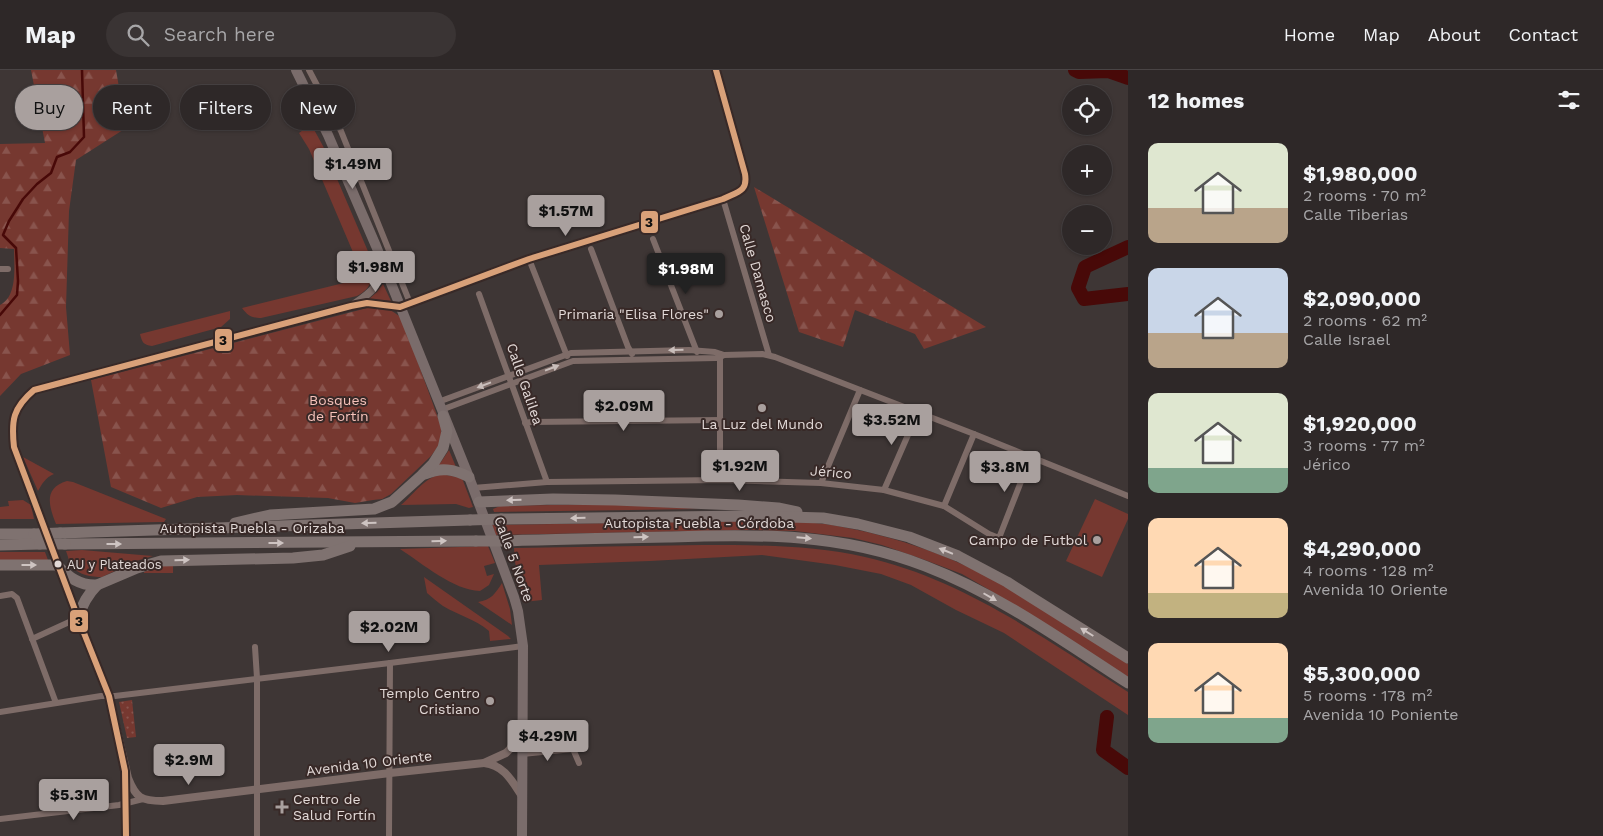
<!DOCTYPE html>
<html lang="en">
<head>
<meta charset="utf-8">
<style>
	body { margin:0; font-family:"Work Sans",sans-serif; background:#3a3434; color:#f1f3f6; height:100vh; display:flex; flex-direction:column; font-size:19px; white-space:nowrap }
	* { box-sizing:border-box; margin:0 }
	p { font-size:16px; color:#a7a6a8 }
	.icon { flex:none; width:28px; height:28px; fill:none; stroke:currentColor; stroke-width:2; stroke-linecap:round; stroke-linejoin:round }
	.map { position:relative; flex:1; overflow:hidden }
	.drawer { display:flex; flex-direction:column; background:#2e2828; width:475px }
	.drawer>* { flex:none }
	.guide { position:absolute; left:15px; top:15px; width:475px; height:45px; display:flex; gap:10px }
	.tools { position:absolute; left:1062px; top:15px; display:grid; gap:10px }
	.tools a { display:grid; place-items:center; width:50px; height:50px; border-radius:50%; background:#2e2828; box-shadow:0 1px 4px #0004,0 0 0 1px #494445; font-size:25px }
	.price { position:absolute; translate:-50% -42px; padding:0 11px; border-radius:5px; background:#a9a09e; color:#111; font-size:16px; line-height:32px; filter:drop-shadow(0 1px 2px #0008) }
	.price::after { content:''; position:absolute; left:50%; top:30px; width:15px; height:11px; margin-left:-8px; background:inherit; clip-path:polygon(0 0,100% 0,50% 100%) }
	.price.current { background:#222; color:#fff }
	ul { padding:0; list-style:none }
	li { display:flex; align-items:center; gap:15px; height:125px; padding:0 20px }
	li span { display:grid; place-items:center; flex:none; width:140px; height:100px; border-radius:10px; color:#555 }
	li>.icon { margin-inline-start:auto }
	span .icon { width:60px; height:60px; fill:#fffc; stroke-width:1 }
	li b { font-size:21px }
	h2 { display:flex; justify-content:space-between; align-items:center; height:60px; padding:0 20px; font-size:21px }
	.pill { padding:0 18px; border-radius:22px; background:#2e2828; box-shadow:0 1px 4px #0004,0 0 0 1px #494445; font-size:18px; line-height:45px }
	.pill.current { background:#a9a09e; color:#111 }
	header { display:flex; align-items:center; gap:30px; box-sizing:border-box; height:70px; padding:0 25px; background:#2e2828; border-bottom:1px solid #494445 }
	header strong { font-size:24px }
	nav { display:flex; gap:28px; margin-inline-start:auto; font-size:18px }
	.search { width:350px; height:45px; background:#3a3434; display:flex; align-items:center; gap:12px; box-sizing:border-box; padding:0 18px; border-radius:28px; color:#a7a6a8; font-size:19px }
	main { display:flex; flex:1; min-height:0 }
	.map>svg:first-child { display:block }
	.grass { fill:#763830 }
	.forest { fill:url(#forest-firs) }
	.park { fill:url(#park-dots) }
	.lines { fill:none; stroke-linecap:round; stroke-linejoin:round }
	.stream { stroke:#480908; stroke-width:2.5 }
	.river { stroke:#480908; stroke-width:14 }
	.minor { stroke:#7e6c68; stroke-width:6 }
	.tertiary { stroke:#7e6c68; stroke-width:8 }
	.primary { stroke:#7a6c6b; stroke-width:10 }
	.motorway { stroke:#7f7270; stroke-width:11 }
	.motorway-bridge { stroke:#7f7270; stroke-width:11 }
	.bus-1-casing { stroke:#382927; stroke-width:10 }
	.bus-1 { stroke:#d9a179; stroke-width:6 }
	.oneway { fill:#c9bebb }
	.oneway2 { fill:#cec4c2 }
	.poi-dot { fill:#a9a09e; stroke:#382927; stroke-width:2 }
	.bus-dot { fill:#e2d9d7; stroke:#382927; stroke-width:2 }
	.labels { text-anchor:middle; dominant-baseline:central; stroke-width:4; stroke-linejoin:round; paint-order:stroke }
	.bus-label { font-size:13px; fill:#e2d9d7; stroke:#382927; text-anchor:start }
	.street-label { font-size:14px; fill:#e2d9d7; stroke:#382927 }
	.poi-label { font-size:14px; fill:#e2d9d7; stroke:#382927; text-anchor:end }
	.park-label { font-size:14px; fill:#f6c2ba; stroke:#382927 }
	.line-badge { stroke:#382927; stroke-width:2 }
	.pale-badge-label { font-size:14px; text-anchor:middle; font-weight:bold; fill:#111 }
</style>
</head>
<body>
<header>
<strong>Map</strong>
<div class="search"><svg class="icon" aria-label="search" viewBox="0 0 24 24"><circle cx="10" cy="10" r="6"/><path d="M15 15l6 6"/></svg>Search here</div>
<nav><a>Home</a><a>Map</a><a>About</a><a>Contact</a></nav>
</header>
<main>
<div class="map">
<svg width="1128" height="766" viewBox="0 0 1128 766">
	<defs>
		<pattern id="forest-firs" width="22" height="20" patternUnits="userSpaceOnUse" patternTransform="scale(1.25)"><rect width="22" height="20" fill="#763830"/><path d="M5 1l3.5 6h-7zM16 11l3.5 6h-7z" fill="#89544d"/></pattern>
		<pattern id="park-dots" width="8" height="8" patternUnits="userSpaceOnUse" patternTransform="scale(1.25)"><rect width="8" height="8" fill="#763830"/><path d="M2 2h.1M6 6h.1" fill="none" stroke="#89544d" stroke-width="1.8" stroke-linecap="round"/></pattern>
	</defs>
	<rect width="100%" height="100%" fill="#3e3635"/>
	<g class="grass">
		<path d="M311,54L323,76L373,193C373,209 372,218 357,226L261,248C252,248 248,246 242,238L364,208L309,79L299,63Z"/>
		<polygon points="383,214 391,231 369,229 377,222"/>
		<path d="M230,241V249L221,257L152,276C143,275 142,272 140,264Z"/>
		<polygon points="449,380 456,397 437,395 441,392"/>
		<path d="M23,387L54,404C45,408 42,414 38,421Z"/>
		<path d="M441,404L462,408L473,437L469,438L456,434L401,435C414,424 424,408 441,404Z"/>
		<path d="M67,411L73,412L166,449L164,452H160L56,454C49,436 43,418 67,411Z"/>
		<polygon points="1095,429 1128,444 1128,449 1102,507 1066,491"/>
		<polygon points="23,430 31,435 34,449 0,449 0,437 9,436 8,431"/>
		<polygon points="610,434 700,439 494,442 493,439 500,436"/>
		<path d="M749,451C774,452 800,451 825,454C885,463 946,483 1000,513C1044,538 1085,567 1128,594V607L993,522L962,504L925,490L882,475L853,468L795,461L749,460L495,465L492,455Z"/>
		<path d="M703,475C757,475 812,475 865,487C963,509 1045,569 1128,622V645L1004,563L956,540L911,515L881,504L835,495L762,485L650,491L539,495L542,530L524,532L515,492L514,478Z"/>
		<path d="M488,476L495,493L484,496L487,506L494,504L489,515L480,521C453,520 423,494 400,479Z"/>
		<path d="M82,480L153,486L136,491L102,507C92,507 78,505 72,496C69,492 68,486 66,481Z"/>
		<polygon points="0,482 45,482 48,490 0,491"/>
		<polygon points="173,494 173,503 144,503 144,502 160,495"/>
		<path d="M424,507L508,566L511,569L490,571L489,561C475,549 458,545 443,536C437,532 432,527 427,523Z"/>
		<path d="M502,513L510,539L512,555L478,532C491,530 495,524 502,513Z"/>
	</g>
	<g class="forest">
		<path d="M31,0H116L126,58L76,90L69,141L66,237L70,285L21,304L0,326V235C18,226 14,196 14,179L0,178V74L45,73Z"/>
		<polygon points="754,117 986,257 924,279 915,264 855,240 843,277 799,262"/>
		<path d="M371,237C385,237 392,239 402,249L441,356V367L439,375L431,386L391,424L382,429L373,430L355,433L328,428L237,425L197,427L161,438L111,417L91,310Z"/>
	</g>
	<polygon class="park" points="132,630 136,667 127,668 119,632"/>
	<g class="lines">
		<polyline class="stream" points="0,245 17,225 18,211 16,178 3,165 9,151 23,129 37,114 51,103 57,87 70,82 84,67 82,0"/>
		<g class="river">
			<polyline points="1075,0 1079,2 1108,1 1128,8"/>
			<polyline points="1128,177 1085,197 1078,218 1084,229 1128,224"/>
			<polyline points="1107,647 1103,680 1128,698"/>
		</g>
		<g class="minor">
			<polyline points="309,0 341,61 410,233"/>
			<polyline points="723,129 769,285"/>
			<polyline points="653,169 697,282"/>
			<polyline points="591,179 628,277 632,284"/>
			<polyline points="529,189 567,286"/>
			<polyline points="0,199 8,199"/>
			<polyline points="479,224 547,412"/>
			<path d="M400,237L529,189L723,129C737,122 748,122 745,104L716,0"/>
			<polyline points="720,284 720,410"/>
			<polyline points="438,332 571,283 689,280 715,282 724,285"/>
			<polyline points="441,340 573,291 716,288 720,287 724,285 762,284 775,287 974,364 1128,426"/>
			<polyline points="525,353 531,352 721,350"/>
			<polyline points="821,413 860,320"/>
			<polyline points="473,418 547,412 720,410 821,413 884,420 944,436 989,464 999,468 1031,386"/>
			<polyline points="884,420 918,342"/>
			<polyline points="944,436 974,364"/>
			<polyline points="0,526 12,524 17,528 56,633"/>
			<polyline points="32,569 78,548"/>
			<polyline points="255,577 257,608 257,766"/>
			<polyline points="0,642 101,626 115,626 390,593 523,576"/>
			<polyline points="522,684 573,679 579,693"/>
			<polyline points="125,705 126,766"/>
			<polyline points="0,749 119,735 143,729"/>
			<polyline points="389,766 390,593"/>
		</g>
		<g class="tertiary">
			<path d="M353,235C372,222 383,215 378,190"/>
			<path d="M400,237L367,233L351,236L34,320C13,338 11,350 14,377L78,548L109,626L128,708C136,728 141,731 163,731L390,703L484,693L506,683L510,679L522,655"/>
			<path d="M484,693C504,695 512,711 522,726"/>
		</g>
		<polyline class="primary" points="296,0 328,65 376,176 469,407 514,527 518,541 523,576 522,766"/>
		<g class="motorway">
			<path d="M425,404C441,397 454,399 469,407"/>
			<polyline points="479,432 553,429 615,430 738,435 778,438 797,442"/>
			<polyline points="501,449 750,446 823,448 858,454 909,467 958,486 1007,512 1128,588"/>
			<polyline points="235,453 270,445 374,439 392,432 422,405 433,394 443,378 447,361 443,346"/>
			<polyline points="60,463 470,450"/>
			<polyline points="0,464 34,464"/>
			<path d="M505,471C560,469 616,468 671,467C760,464 841,463 925,496C998,524 1063,571 1128,613"/>
			<polyline points="65,474 476,471"/>
			<polyline points="0,475 40,474"/>
			<path d="M0,495H57C68,507 80,516 97,515L137,498L161,491L293,488L323,485L350,476"/>
			<path d="M78,548C82,535 87,525 97,515"/>
		</g>
		<g class="motorway-bridge">
			<polyline points="470,450 501,449"/>
			<polyline points="34,464 60,463"/>
			<polyline points="476,471 505,471"/>
			<polyline points="40,474 65,474"/>
		</g>
		<g class="bus-1-casing">
			<path id="bus-1" d="M126,766L125,701L109,626L78,548L14,377C11,350 13,338 34,320L351,236L367,233L400,237L529,189L723,129C737,122 748,122 745,104L716,0"/>
		</g>
		<use href="#bus-1" class="bus-1"/>
	</g>
	<defs><path id="oneway-solid" d="M-6-.8H1V-3.2L6.5 0L1 3.2V.8H-6Z" transform="scale(1.25)"/></defs>
	<g class="oneway">
		<use href="#oneway-solid" transform="translate(676 280) rotate(179)"/>
		<use href="#oneway-solid" transform="translate(552 298) rotate(-21)"/>
		<use href="#oneway-solid" transform="translate(484 315) rotate(159)"/>
	</g>
	<g class="oneway2">
		<use href="#oneway-solid" transform="translate(514 430) rotate(178)"/>
		<use href="#oneway-solid" transform="translate(578 448) rotate(179)"/>
		<use href="#oneway-solid" transform="translate(369 453) rotate(178)"/>
		<use href="#oneway-solid" transform="translate(641 467) rotate(-1)"/>
		<use href="#oneway-solid" transform="translate(804 468) rotate(5)"/>
		<use href="#oneway-solid" transform="translate(439 471) rotate(-1)"/>
		<use href="#oneway-solid" transform="translate(276 473)"/>
		<use href="#oneway-solid" transform="translate(114 474)"/>
		<use href="#oneway-solid" transform="translate(946 481) rotate(-158)"/>
		<use href="#oneway-solid" transform="translate(182 490) rotate(-1)"/>
		<use href="#oneway-solid" transform="translate(29 495)"/>
		<use href="#oneway-solid" transform="translate(990 527) rotate(30)"/>
		<use href="#oneway-solid" transform="translate(1087 562) rotate(-148)"/>
	</g>
	<g class="poi-dot">
		<circle cx="719" cy="244" r="5"/>
		<circle cx="762" cy="338" r="5"/>
		<circle cx="1097" cy="470" r="5"/>
		<circle cx="490" cy="631" r="5"/>
		<path d="M279.5 729.5h5v5h5v5h-5v5h-5v-5h-5v-5h5z"/>
	</g>
	<circle class="bus-dot" cx="58" cy="494" r="4.5"/>
	<g class="labels">
		<g class="bus-label">
			<text x="67" y="494">AU y Plateados</text>
		</g>
		<g class="street-label">
			<text transform="translate(758 203) rotate(74)">Calle Damasco</text>
			<text transform="translate(525 314) rotate(71)">Calle Galilea</text>
			<text transform="translate(831 402) rotate(5)">Jérico</text>
			<text x="699" y="453">Autopista Puebla - Córdoba</text>
			<text x="252" y="458">Autopista Puebla - Orizaba</text>
			<text transform="translate(514 489) rotate(70)">Calle 5 Norte</text>
			<text transform="translate(369 693) rotate(-7)">Avenida 10 Oriente</text>
		</g>
		<g class="poi-label">
			<text x="709" y="244">Primaria "Elisa Flores"</text>
			<text x="762" y="354" text-anchor="middle">La Luz del Mundo</text>
			<text x="1087" y="470">Campo de Futbol</text>
			<text x="480" y="623">Templo Centro<tspan x="480" dy="16">Cristiano</tspan></text>
			<text x="293" y="729" text-anchor="start">Centro de<tspan x="293" dy="16">Salud Fortín</tspan></text>
		</g>
		<g class="park-label">
			<text x="338" y="330">Bosques<tspan x="338" dy="16">de Fortín</tspan></text>
		</g>
	</g>
	<g class="line-badge">
		<rect x="640" y="140" width="19" height="24" rx="5" fill="#d9a179"/>
		<rect x="214" y="258" width="19" height="24" rx="5" fill="#d9a179"/>
		<rect x="69" y="539" width="20" height="24" rx="5" fill="#d9a179"/>
	</g>
	<g class="pale-badge-label">
		<text x="649" y="157">3</text>
		<text x="223" y="275">3</text>
		<text x="79" y="556">3</text>
	</g>
</svg>
<div class="tools">
<a><svg class="icon" aria-label="locate" viewBox="0 0 24 24"><circle cx="12" cy="12" r="6"/><path d="M12 2v4M12 18v4M2 12h4M18 12h4"/></svg></a>
<a>+</a>
<a>−</a>
</div>
<b class="price" style="left:353px;top:120px">$1.49M</b>
<b class="price" style="left:566px;top:167px">$1.57M</b>
<b class="price" style="left:376px;top:223px">$1.98M</b>
<b class="price current" style="left:686px;top:225px">$1.98M</b>
<b class="price" style="left:624px;top:362px">$2.09M</b>
<b class="price" style="left:892px;top:376px">$3.52M</b>
<b class="price" style="left:740px;top:422px">$1.92M</b>
<b class="price" style="left:1005px;top:423px">$3.8M</b>
<b class="price" style="left:389px;top:583px">$2.02M</b>
<b class="price" style="left:548px;top:692px">$4.29M</b>
<b class="price" style="left:189px;top:716px">$2.9M</b>
<b class="price" style="left:74px;top:751px">$5.3M</b>
<div class="guide">
<a class="pill current">Buy</a>
<a class="pill">Rent</a>
<a class="pill">Filters</a>
<a class="pill">New</a>
</div>
</div>
<section class="drawer">
<h2>12 homes<svg class="icon" aria-label="filters" viewBox="0 0 24 24"><path d="M4 7h16M4 17h16"/><circle cx="9" cy="7" r="2"/><circle cx="15" cy="17" r="2"/></svg></h2>
<ul>
<li><span style="background:linear-gradient(#dfe7d0 65%,#b9a48a 0)"><svg class="icon" aria-label="home" viewBox="0 0 24 24"><path d="M3 11l9-7 9 7M6 9v11h12V9"/></svg></span><div><b>$1,980,000</b><p>2 rooms · 70 m²</p><p>Calle Tiberias</p></div></li>
<li><span style="background:linear-gradient(#c9d6e8 65%,#b9a48a 0)"><svg class="icon" aria-label="home" viewBox="0 0 24 24"><path d="M3 11l9-7 9 7M6 9v11h12V9"/></svg></span><div><b>$2,090,000</b><p>2 rooms · 62 m²</p><p>Calle Israel</p></div></li>
<li><span style="background:linear-gradient(#dfe7d0 75%,#7fa58c 0)"><svg class="icon" aria-label="home" viewBox="0 0 24 24"><path d="M3 11l9-7 9 7M6 9v11h12V9"/></svg></span><div><b>$1,920,000</b><p>3 rooms · 77 m²</p><p>Jérico</p></div></li>
<li><span style="background:linear-gradient(#ffd9b3 75%,#c2b280 0)"><svg class="icon" aria-label="home" viewBox="0 0 24 24"><path d="M3 11l9-7 9 7M6 9v11h12V9"/></svg></span><div><b>$4,290,000</b><p>4 rooms · 128 m²</p><p>Avenida 10 Oriente</p></div></li>
<li><span style="background:linear-gradient(#ffd9b3 75%,#7fa58c 0)"><svg class="icon" aria-label="home" viewBox="0 0 24 24"><path d="M3 11l9-7 9 7M6 9v11h12V9"/></svg></span><div><b>$5,300,000</b><p>5 rooms · 178 m²</p><p>Avenida 10 Poniente</p></div></li>
</ul>
</section>
</main>
</body>
</html>
